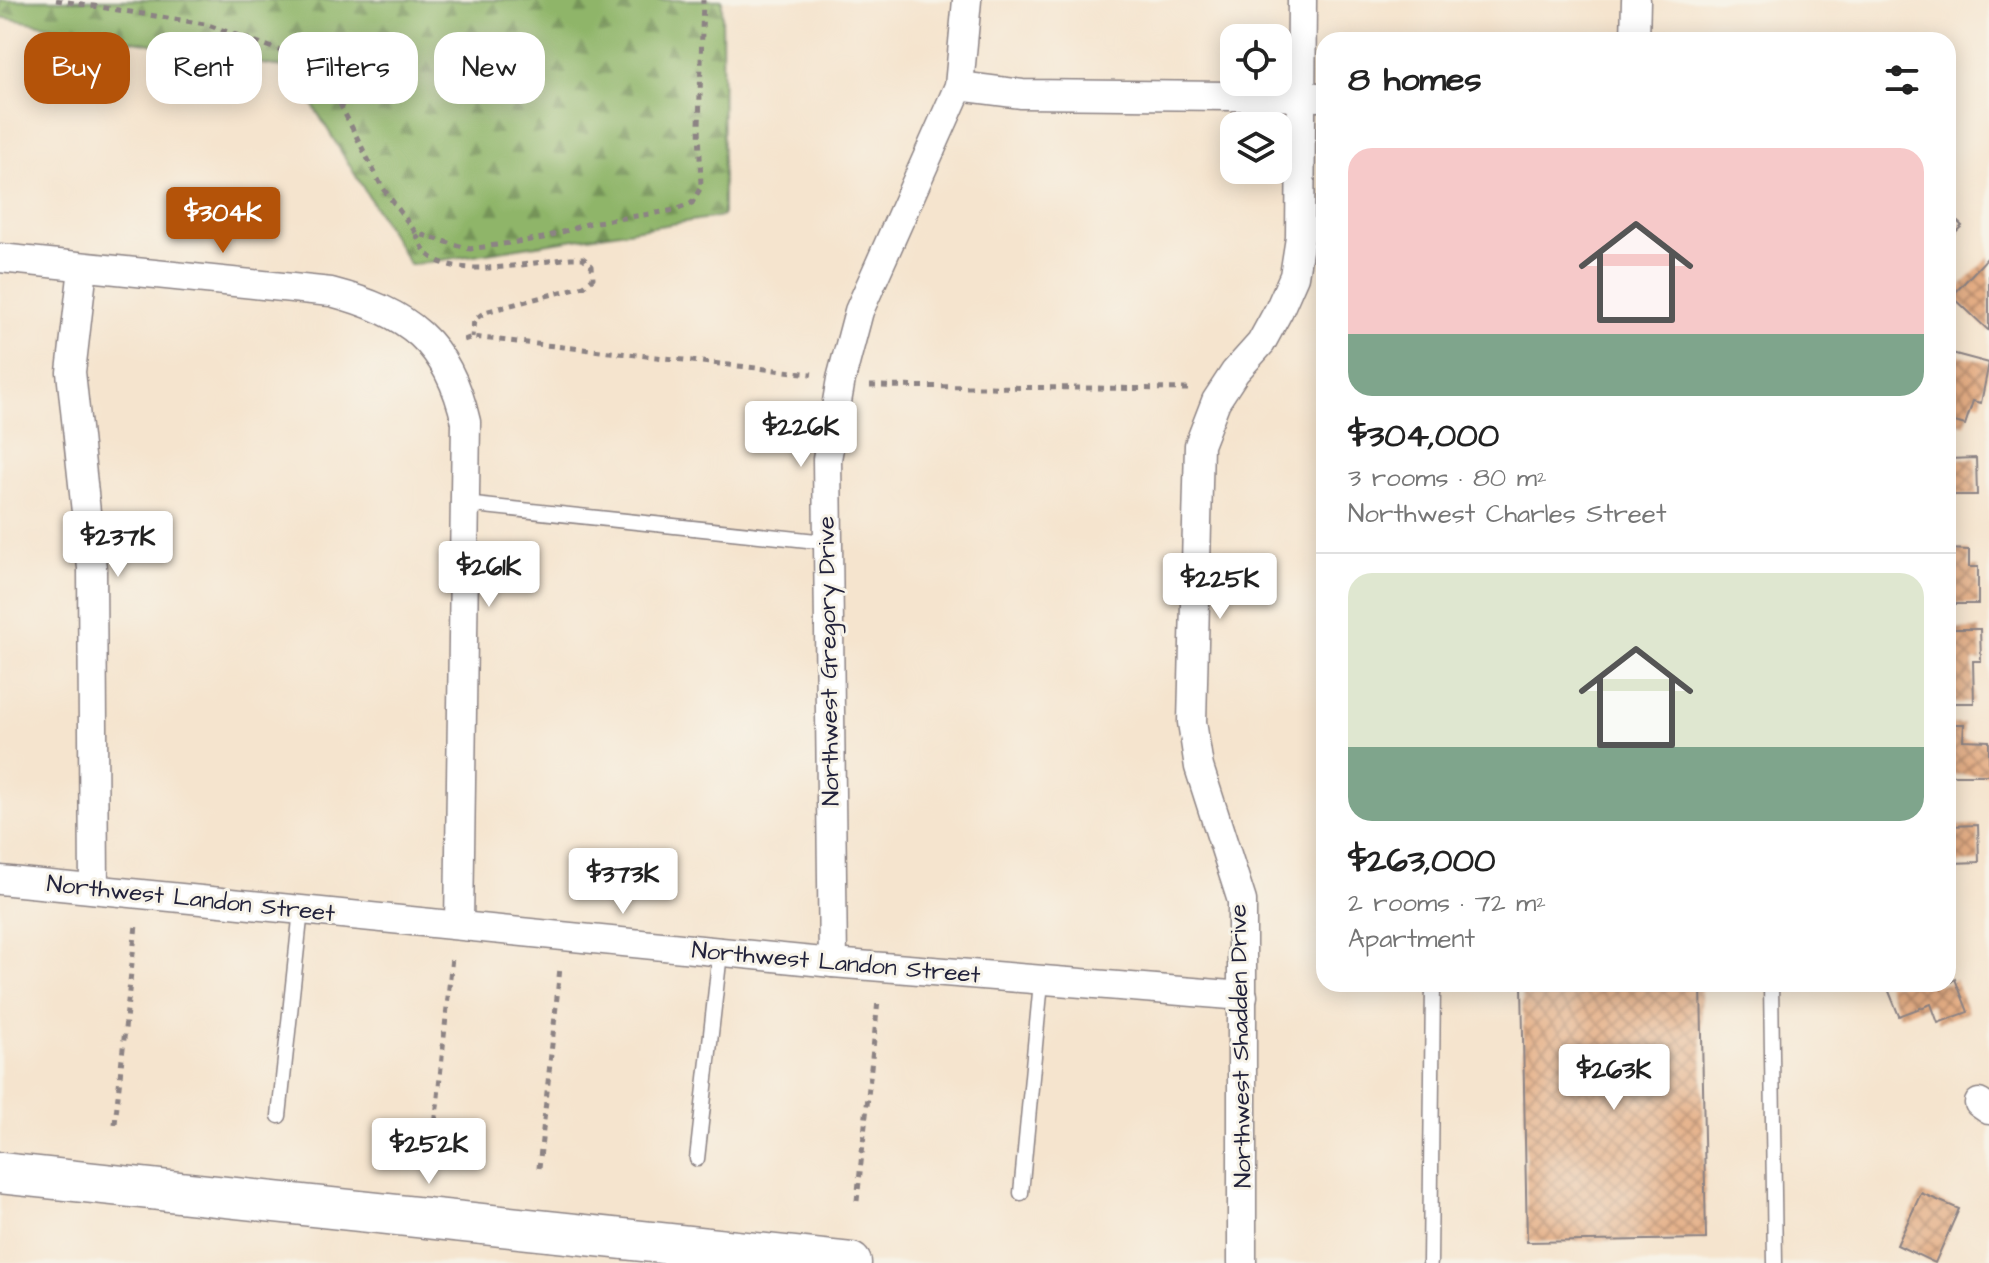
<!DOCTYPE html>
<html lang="en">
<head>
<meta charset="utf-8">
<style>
	body { margin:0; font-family:"Architects Daughter",sans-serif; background:#f6f6f6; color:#222; height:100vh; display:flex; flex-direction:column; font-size:30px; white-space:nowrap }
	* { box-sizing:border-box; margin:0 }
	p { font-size:26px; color:#767676 }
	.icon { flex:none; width:44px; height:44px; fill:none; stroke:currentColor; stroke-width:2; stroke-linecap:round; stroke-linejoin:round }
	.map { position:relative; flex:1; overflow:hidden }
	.sheet { position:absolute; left:1316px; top:32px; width:640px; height:960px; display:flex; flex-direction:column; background:#fff; border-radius:24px; box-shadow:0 4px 20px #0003 }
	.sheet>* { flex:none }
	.hud { position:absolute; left:24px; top:32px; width:760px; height:72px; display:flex; gap:16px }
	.controls { position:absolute; left:1220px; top:24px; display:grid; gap:16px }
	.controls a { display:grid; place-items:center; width:72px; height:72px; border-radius:16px; background:#fff; box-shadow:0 4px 20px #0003; font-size:40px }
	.price { position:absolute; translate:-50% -68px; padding:0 18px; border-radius:8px; background:#fff; color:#222; font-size:26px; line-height:52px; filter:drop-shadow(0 2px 4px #0008) }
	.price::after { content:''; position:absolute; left:50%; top:48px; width:24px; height:18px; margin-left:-12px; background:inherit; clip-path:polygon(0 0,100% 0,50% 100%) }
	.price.current { background:#b45309; color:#fff }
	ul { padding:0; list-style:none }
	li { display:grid; align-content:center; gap:16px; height:424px; padding:0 32px }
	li+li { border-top:2px solid #e0e0e0 }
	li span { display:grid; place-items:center; height:248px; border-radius:24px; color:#555 }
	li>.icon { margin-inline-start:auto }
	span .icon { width:144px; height:144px; fill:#fffc; stroke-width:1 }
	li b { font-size:34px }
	h2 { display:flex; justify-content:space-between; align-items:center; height:96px; padding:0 32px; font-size:34px }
	.pill { padding:0 28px; border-radius:24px; background:#fff; box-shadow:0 4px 20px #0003; font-size:28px; line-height:72px }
	.pill.current { background:#b45309; color:#fff }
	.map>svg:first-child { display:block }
	.forest { fill:url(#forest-firs); stroke:#586c52; stroke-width:2 }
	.building { fill:url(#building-cross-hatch) }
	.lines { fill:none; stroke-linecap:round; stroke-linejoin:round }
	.lane-casing { stroke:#8c8384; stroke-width:17 }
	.street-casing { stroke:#8c8384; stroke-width:31 }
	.secondary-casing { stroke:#8c8384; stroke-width:43 }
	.path { stroke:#8c8384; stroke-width:5; stroke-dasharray:6 6; stroke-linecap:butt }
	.lane { stroke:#fff; stroke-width:14 }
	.street { stroke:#fff; stroke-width:28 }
	.secondary { stroke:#fff; stroke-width:40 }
	.labels { text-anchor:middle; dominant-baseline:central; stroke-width:6; stroke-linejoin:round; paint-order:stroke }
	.street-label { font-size:24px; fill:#22223b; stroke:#f7f3e8 }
</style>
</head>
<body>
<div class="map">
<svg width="1989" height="1263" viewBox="0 0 1989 1263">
	<defs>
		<pattern id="forest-firs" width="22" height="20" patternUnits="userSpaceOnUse" patternTransform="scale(2)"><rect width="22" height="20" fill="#8fb569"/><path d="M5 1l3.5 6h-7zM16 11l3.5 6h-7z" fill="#749358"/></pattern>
		<pattern id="building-cross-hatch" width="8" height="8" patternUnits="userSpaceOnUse" patternTransform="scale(2)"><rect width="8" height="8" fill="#e4ad84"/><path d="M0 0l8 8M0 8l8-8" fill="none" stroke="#b88c6d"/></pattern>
	</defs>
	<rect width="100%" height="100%" fill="#f7f3e8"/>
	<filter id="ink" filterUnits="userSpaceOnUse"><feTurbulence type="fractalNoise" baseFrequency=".0125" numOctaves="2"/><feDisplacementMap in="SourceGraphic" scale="16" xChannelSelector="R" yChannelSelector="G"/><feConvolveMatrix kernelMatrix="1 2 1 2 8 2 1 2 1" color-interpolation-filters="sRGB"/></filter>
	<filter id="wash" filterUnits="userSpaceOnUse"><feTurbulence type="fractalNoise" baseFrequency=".006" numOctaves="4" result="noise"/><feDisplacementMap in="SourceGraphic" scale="32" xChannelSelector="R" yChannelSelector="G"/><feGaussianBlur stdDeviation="1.8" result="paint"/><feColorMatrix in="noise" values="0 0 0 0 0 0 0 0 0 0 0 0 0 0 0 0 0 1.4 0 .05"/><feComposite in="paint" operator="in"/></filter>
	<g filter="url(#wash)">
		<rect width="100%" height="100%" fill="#f5e4ce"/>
		<polygon class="forest" points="0,0 722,0 723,216 410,265 291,69 0,17"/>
		<g id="blocks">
			<g class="building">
				<polygon points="1948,212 1962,226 1948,239"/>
				<polygon points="1989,256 1989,331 1952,296"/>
				<polygon points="1948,352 1989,363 1981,403 1973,401 1965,425 1948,420"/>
				<polygon points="1976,458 1977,495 1952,495 1953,522 1948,523 1948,459"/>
				<polygon points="1948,549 1969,550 1969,567 1978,567 1978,604 1948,604"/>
				<polygon points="1948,629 1980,629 1981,661 1973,661 1974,703 1948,703"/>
				<polygon points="1948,724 1964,724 1963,740 1989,741 1989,775 1948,775"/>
				<polygon points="1978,825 1979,862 1952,863 1952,885 1948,885 1948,826"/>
				<polygon points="1955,979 1968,1012 1938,1023 1931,1004 1899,1016 1886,984 1948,984"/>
				<polygon points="1522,984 1701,984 1706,1239 1527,1242"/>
				<polygon points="1921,1193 1959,1209 1935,1263 1897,1245"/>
			</g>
		</g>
	</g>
	<g filter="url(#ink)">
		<use href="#blocks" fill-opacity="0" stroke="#8c8384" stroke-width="2"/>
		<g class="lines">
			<g class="lane-casing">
				<g id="lane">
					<polyline points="465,504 826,542"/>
					<polyline points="1771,984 1775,1263"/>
					<polyline points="279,1116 301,910"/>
					<polyline points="697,1159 720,953"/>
					<polyline points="1021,1193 1041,982"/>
					<polyline points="1430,1263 1433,984"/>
				</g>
			</g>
			<g class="street-casing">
				<g id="street">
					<polyline points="1635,40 1636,0"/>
					<polyline points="959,86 1022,94 1324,97"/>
					<path d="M0,258L331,292C408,312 448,342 466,422L459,925"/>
					<polyline points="83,268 71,372 92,568 94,889"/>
					<polyline points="0,880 833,963 1243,996"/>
					<polyline points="833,963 827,459 841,379 859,311 959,86 967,0"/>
					<polyline points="1979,1103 1989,1110"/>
					<polyline points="1242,1263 1242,901 1199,767 1192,722 1199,445 1216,401 1235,372 1261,343 1279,310 1294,276 1300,238 1302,0"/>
				</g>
			</g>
			<g class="secondary-casing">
				<polyline id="secondary" points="0,1173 851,1263"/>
			</g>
			<g class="path">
				<polyline points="56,0 205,24 290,54 321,80 339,102 382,187 416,233 470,249 543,238 590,223 676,210 692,203 701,187 699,126 703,0"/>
				<path d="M416,234C421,244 424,253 434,259C466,278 535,262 571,258H583L592,266L593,278L584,286L485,312L474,320L472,337"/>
				<polyline points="464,340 472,337 812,374"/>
				<polyline points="870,386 1192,389"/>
				<polyline points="115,1124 136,925"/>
				<polyline points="432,1157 452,957"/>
				<polyline points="539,1168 560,968"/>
				<polyline points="857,1201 878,1001"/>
			</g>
			<use href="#lane" class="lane"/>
			<use href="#street" class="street"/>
			<use href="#secondary" class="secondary"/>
		</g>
	</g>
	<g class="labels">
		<g class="street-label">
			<text transform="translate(829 661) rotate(-91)">Northwest Gregory Drive</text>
			<text transform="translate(191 899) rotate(6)">Northwest Landon Street</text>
			<text transform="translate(836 963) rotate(5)">Northwest Landon Street</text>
			<text transform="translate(1241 1046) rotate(-91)">Northwest Shadden Drive</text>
		</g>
	</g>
</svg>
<div class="controls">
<a><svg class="icon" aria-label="locate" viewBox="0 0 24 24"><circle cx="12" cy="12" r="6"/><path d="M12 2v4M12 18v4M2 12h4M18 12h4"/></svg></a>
<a><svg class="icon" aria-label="layers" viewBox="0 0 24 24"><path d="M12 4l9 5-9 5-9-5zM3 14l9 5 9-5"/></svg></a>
</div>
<b class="price current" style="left:223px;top:255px">$304K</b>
<b class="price" style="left:801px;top:469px">$226K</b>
<b class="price" style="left:118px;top:579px">$237K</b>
<b class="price" style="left:489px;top:609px">$261K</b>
<b class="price" style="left:1220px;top:621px">$225K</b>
<b class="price" style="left:623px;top:916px">$373K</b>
<b class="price" style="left:1614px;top:1112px">$263K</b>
<b class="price" style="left:429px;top:1186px">$252K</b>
<div class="hud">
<a class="pill current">Buy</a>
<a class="pill">Rent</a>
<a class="pill">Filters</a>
<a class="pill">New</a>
</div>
<section class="sheet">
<h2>8 homes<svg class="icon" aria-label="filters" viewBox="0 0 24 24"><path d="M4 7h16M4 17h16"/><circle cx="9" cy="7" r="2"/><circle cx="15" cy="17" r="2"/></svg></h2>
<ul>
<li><span style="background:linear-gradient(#f6c9c9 75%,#7fa58c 0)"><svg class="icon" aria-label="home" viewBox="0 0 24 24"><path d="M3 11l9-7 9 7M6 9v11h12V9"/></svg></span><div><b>$304,000</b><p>3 rooms · 80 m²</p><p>Northwest Charles Street</p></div></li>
<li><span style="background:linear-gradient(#dfe7d0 70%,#7fa58c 0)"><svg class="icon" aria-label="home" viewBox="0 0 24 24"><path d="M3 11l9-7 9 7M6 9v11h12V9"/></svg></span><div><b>$263,000</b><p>2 rooms · 72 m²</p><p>Apartment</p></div></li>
</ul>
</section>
</div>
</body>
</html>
